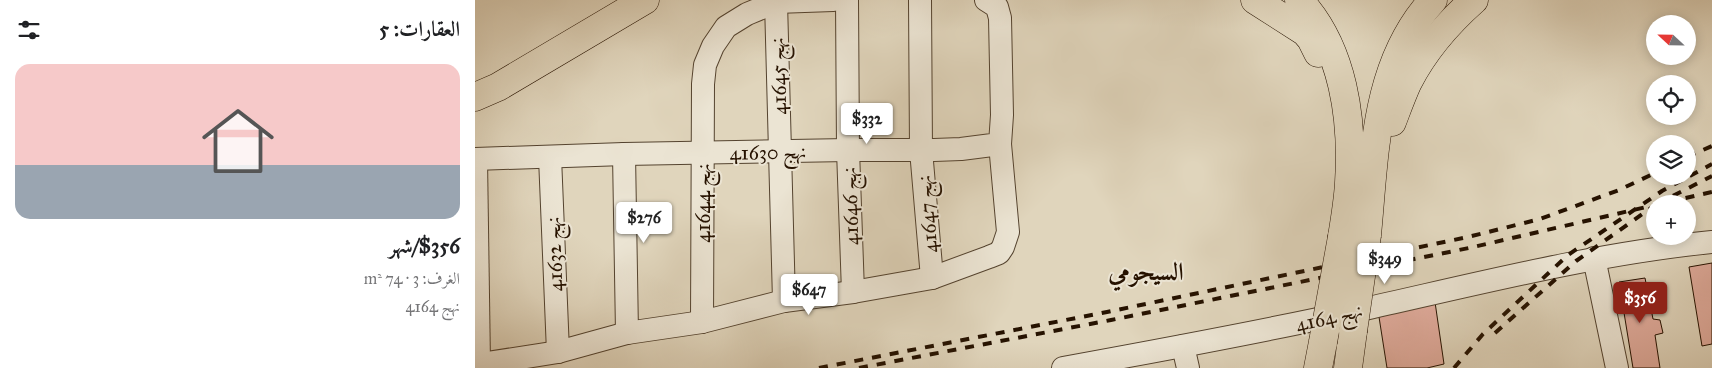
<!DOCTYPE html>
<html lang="ar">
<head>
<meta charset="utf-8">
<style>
	body { margin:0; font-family:"IM FELL Great Primer",Amiri,serif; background:#f2f2f2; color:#202124; direction:rtl; height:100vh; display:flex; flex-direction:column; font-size:19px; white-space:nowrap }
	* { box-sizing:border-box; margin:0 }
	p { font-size:16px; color:#757577 }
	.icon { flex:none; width:28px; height:28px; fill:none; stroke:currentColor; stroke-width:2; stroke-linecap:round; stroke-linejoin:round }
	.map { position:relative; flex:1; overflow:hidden; direction:ltr }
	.sheet { display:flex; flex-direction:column; background:#fff; width:475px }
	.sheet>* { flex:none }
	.needle { width:32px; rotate:292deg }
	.fabs { position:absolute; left:1171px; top:15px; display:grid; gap:10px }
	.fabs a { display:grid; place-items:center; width:50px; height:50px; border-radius:50%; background:#fff; box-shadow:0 2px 12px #0003; font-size:25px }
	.price { position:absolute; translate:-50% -42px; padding:0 11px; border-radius:5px; background:#fff; color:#222; font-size:16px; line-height:32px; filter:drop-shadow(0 1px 2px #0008) }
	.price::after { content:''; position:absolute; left:50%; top:30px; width:15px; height:11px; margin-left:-8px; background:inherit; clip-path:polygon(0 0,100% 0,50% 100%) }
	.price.on { background:#8f2418; color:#fff }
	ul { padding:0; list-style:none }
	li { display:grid; align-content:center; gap:10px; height:265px; padding:0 15px }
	li span { display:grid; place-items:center; height:155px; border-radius:15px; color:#555 }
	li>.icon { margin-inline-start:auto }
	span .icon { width:90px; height:90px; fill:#fffc; stroke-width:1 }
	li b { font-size:21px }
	h2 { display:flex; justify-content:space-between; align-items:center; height:60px; padding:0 15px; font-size:21px }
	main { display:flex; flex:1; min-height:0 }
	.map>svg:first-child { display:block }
	.building { fill:#e0ab9c; stroke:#261200 }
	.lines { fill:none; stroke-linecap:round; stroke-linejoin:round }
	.minor-casing { stroke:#54432f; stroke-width:24 }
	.major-casing { stroke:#261200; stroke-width:29 }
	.minor { stroke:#ebe4d3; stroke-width:22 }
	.major { stroke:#e0d5bc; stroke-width:28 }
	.rail { stroke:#261200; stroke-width:4; stroke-dasharray:9 9; stroke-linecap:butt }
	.major-bridge-casing { stroke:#261200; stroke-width:29; stroke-linecap:butt }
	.major-bridge { stroke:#e0d5bc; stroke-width:28 }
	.labels { text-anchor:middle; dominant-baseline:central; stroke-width:4; stroke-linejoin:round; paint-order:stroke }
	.street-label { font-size:20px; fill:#261200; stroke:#ebe4d3 }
	.district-label { font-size:25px; font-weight:bold; fill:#261200; stroke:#ebe4d3 }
</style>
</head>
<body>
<main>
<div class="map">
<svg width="1237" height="368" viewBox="0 0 1237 368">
	<rect width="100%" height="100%" fill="#e0d5bc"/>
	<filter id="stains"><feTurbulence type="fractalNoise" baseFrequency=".004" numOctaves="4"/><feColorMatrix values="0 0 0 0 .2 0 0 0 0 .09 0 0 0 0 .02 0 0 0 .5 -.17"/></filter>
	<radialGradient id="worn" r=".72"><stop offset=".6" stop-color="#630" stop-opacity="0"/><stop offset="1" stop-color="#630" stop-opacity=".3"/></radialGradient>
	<g class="building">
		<polygon points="1237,263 1237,344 1227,346 1214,267"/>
		<polygon points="1170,278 1178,319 1185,320 1188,333 1180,335 1185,368 1158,368 1144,282"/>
		<polygon points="960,302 969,364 952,368 912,368 904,317"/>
	</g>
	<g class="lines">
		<g class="minor-casing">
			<g id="minor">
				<polyline points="372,0 373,150 378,292"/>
				<polyline points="445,0 446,150 457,278"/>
				<polyline points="301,2 309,301"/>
				<polyline points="149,154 152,333"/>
				<polyline points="75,157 83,352"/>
				<polyline points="0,159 149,154 373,150 459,150 486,149 525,144 527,115 525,18 522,7 511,0"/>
				<polyline points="1,159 4,364"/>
				<polyline points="1119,258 1142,368"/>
				<polyline points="227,322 228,84 230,65 238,46 251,27 272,14 301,2 358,0"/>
				<polyline points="708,346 713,368"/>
				<polyline points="0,365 83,352 152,333 227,322 309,301 378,292 457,278 514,257 524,253 528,247 533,232 525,144"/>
				<path d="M588,368C687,350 786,332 885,310C1002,284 1118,254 1237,242"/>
			</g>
		</g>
		<g class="major-casing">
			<g id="major">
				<polyline points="780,0 830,32 836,39 843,53"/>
				<path d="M824,0C869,48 878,120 874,183C873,201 870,219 867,237"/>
				<polyline points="0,97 23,87 170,0"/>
				<path d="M917,122C922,109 927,95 933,82C949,51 973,23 999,0"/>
				<path d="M892,235C900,154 899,64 958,0"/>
				<polyline points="843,368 848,342"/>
				<polyline points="873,368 878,331"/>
			</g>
		</g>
		<use href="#minor" class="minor"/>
		<use href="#major" class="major"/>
		<g class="rail">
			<polyline points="1212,157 1237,146"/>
			<polyline points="1193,202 1237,192"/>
			<polyline points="1182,204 1237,176"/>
			<polyline points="1020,333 1101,261 1176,208"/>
			<polyline points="344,368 632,312 993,237 1065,219 1144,190 1180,173"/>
			<polyline points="384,368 636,320 994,248 1180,205"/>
			<polyline points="979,368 1008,334 1093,255 1187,191 1237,164"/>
		</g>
		<g class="major-bridge-casing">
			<g id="major-bridge">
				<polyline points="878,331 892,235"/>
				<polyline points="848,342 867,237"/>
			</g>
		</g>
		<use href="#major-bridge" class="major-bridge"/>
	</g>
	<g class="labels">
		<g class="street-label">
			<text transform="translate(303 76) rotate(-92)">نهج 41645</text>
			<text transform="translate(293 152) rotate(-1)">نهج 41630</text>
			<text transform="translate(228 203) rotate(-90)">نهج 41644</text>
			<text transform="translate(375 206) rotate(-92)">نهج 41646</text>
			<text transform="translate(452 214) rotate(-95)">نهج 41647</text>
			<text transform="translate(79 254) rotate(-92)">نهج 41632</text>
			<text transform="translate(854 317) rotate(-13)">نهج 4164</text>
		</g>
		<g class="district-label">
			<text x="671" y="271">السيجومي</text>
		</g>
	</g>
	<rect width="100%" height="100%" filter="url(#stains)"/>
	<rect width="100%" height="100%" fill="url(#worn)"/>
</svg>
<div class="fabs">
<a><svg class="needle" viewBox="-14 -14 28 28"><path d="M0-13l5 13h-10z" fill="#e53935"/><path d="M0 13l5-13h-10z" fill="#757577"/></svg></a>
<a><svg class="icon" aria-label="locate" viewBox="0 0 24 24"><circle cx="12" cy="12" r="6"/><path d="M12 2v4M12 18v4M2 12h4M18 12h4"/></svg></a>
<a><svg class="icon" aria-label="layers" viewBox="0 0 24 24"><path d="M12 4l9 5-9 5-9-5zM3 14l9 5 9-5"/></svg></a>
<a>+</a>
</div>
<b class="price" style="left:392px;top:145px">$332</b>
<b class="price" style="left:169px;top:244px">$276</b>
<b class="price" style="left:910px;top:285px">$349</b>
<b class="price" style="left:334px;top:316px">$647</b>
<b class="price on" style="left:1165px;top:324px">$356</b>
</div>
<section class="sheet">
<h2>العقارات: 5<svg class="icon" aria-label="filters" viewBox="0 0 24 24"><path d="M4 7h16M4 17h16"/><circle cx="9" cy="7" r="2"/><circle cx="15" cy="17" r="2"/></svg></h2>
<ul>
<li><span style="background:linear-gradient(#f6c9c9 65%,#9aa5b1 0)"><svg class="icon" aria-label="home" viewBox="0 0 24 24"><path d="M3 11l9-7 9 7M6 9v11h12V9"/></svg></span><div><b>$356/شهر</b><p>الغرف: 3 · 74 m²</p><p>نهج 4164</p></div></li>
</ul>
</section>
</main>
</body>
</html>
